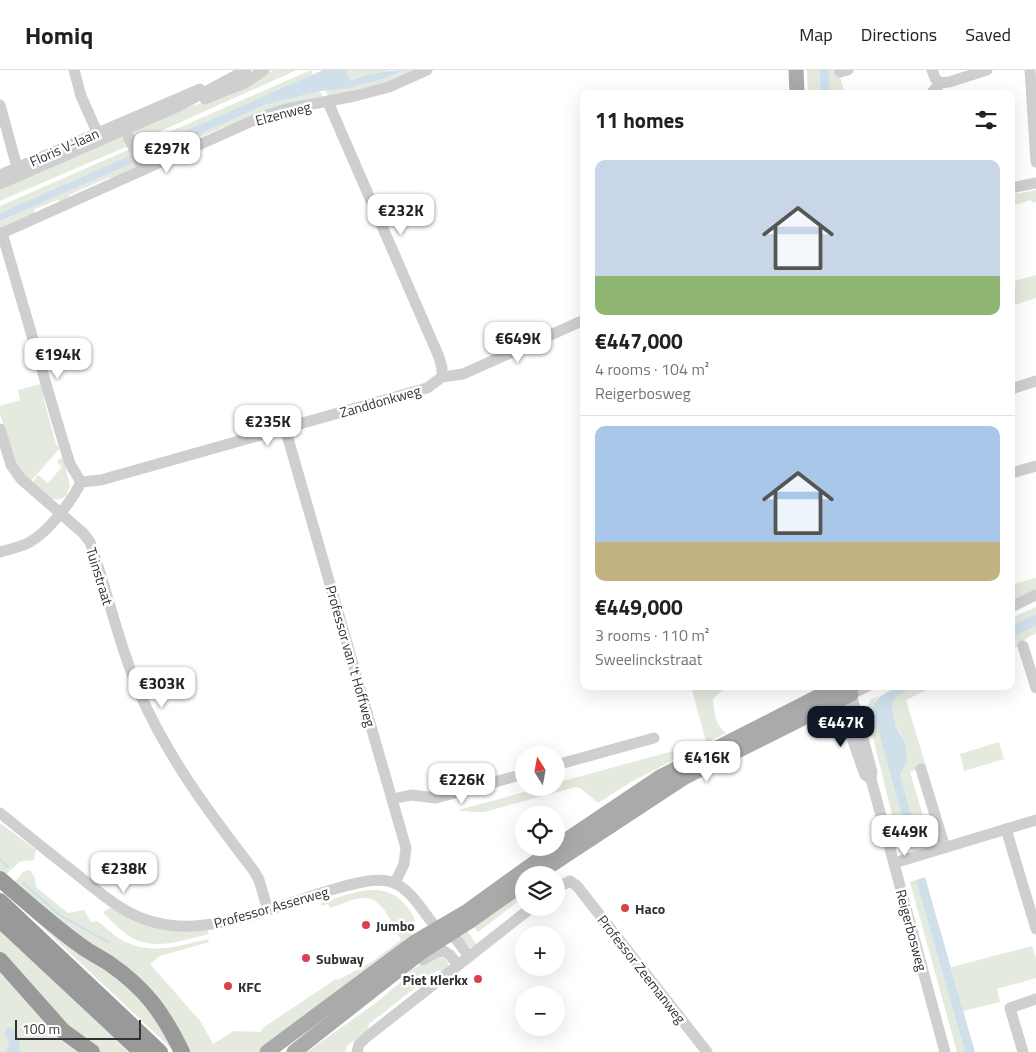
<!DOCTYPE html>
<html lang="en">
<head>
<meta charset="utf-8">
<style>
	body { margin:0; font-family:"Titillium Web",sans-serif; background:#f6f6f6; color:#202124; height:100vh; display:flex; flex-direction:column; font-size:19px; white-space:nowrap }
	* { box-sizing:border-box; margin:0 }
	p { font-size:16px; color:#757577 }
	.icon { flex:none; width:28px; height:28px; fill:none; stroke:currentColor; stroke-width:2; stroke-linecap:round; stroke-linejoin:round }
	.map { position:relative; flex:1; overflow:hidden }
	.drawer { position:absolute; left:580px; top:20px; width:435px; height:600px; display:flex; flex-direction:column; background:#fff; border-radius:10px; box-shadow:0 5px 20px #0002 }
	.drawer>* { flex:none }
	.needle { width:32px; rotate:349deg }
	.fabs { position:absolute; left:515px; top:676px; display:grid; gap:10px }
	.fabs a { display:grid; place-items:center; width:50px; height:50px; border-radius:50%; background:#fff; box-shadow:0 5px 20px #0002; font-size:25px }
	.scale { position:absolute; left:15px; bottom:12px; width:126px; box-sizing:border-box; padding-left:5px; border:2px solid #323232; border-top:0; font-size:14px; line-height:18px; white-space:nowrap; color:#323232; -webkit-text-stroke:4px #fff; paint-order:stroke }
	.price { position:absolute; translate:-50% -42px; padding:0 11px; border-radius:10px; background:#fff; color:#222; font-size:16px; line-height:32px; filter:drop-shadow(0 1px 2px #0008) }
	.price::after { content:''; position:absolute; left:50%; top:30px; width:15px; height:11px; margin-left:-8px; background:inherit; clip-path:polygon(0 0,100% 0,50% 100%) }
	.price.current { background:#111827; color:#fff }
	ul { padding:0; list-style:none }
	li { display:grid; align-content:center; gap:10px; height:265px; padding:0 15px }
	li+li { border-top:1px solid #e0e0e0 }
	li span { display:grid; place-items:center; height:155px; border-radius:10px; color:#555 }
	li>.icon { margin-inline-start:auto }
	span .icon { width:90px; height:90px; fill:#fffc; stroke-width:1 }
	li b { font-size:21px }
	h2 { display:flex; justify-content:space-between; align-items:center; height:60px; padding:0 15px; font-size:21px }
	header { display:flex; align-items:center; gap:30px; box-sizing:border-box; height:70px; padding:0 25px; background:#fff; border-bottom:1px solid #e0e0e0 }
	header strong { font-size:24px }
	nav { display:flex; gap:28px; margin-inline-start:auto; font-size:18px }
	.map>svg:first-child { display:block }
	.green { fill:#e4eade }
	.water { fill:#cfe0eb }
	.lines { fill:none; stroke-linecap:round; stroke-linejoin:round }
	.stream { stroke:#cfe0eb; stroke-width:2.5 }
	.minor { stroke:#cfcfcf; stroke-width:11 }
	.major { stroke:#aaa; stroke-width:15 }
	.highway { stroke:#999; stroke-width:16 }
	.poi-dot { fill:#db4149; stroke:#fff; stroke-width:2 }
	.labels { text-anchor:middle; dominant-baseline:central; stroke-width:5; stroke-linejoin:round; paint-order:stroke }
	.street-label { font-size:14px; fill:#323232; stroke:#fff }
	.poi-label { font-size:14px; font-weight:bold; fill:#323232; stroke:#fff; text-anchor:start }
</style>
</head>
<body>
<header>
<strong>Homiq</strong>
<nav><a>Map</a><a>Directions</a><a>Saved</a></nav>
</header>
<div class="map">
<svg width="1036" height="982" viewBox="0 0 1036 982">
	<rect width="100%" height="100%" fill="#fff"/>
	<g class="green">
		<polygon points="274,0 297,0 136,72 132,66 134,61 182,39 214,29"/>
		<polygon points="311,0 313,5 140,81 137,76"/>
		<path d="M347,0H390C377,4 365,5 352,10L349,8Z"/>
		<polygon points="405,0 417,0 386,13 329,27 325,20 345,19 383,9"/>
		<polygon points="807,0 819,0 821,24 808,24"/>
		<polygon points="829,0 838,0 845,24 830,24"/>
		<polygon points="320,21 323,28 227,58 224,57 190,71 189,75 149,92 144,91 142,88 265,35"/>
		<polygon points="120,67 124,68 128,76 0,131 0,120 11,114"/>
		<polygon points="130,79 132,85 0,143 0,136"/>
		<polygon points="136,91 137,94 135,99 113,109 110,107 69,125 68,128 61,131 57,130 35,139 34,143 2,157 0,161 0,151"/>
		<polygon points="1036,120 1036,132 1032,133 1031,130 1011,136 1011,125"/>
		<polygon points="1036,205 1036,228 1011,236 1011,212"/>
		<path d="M41,314L44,324L43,327L56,374L60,378L30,412C11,394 7,368 0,343V336L20,330L18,320Z"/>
		<path d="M61,388L63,389L70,416L66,426C52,436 42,422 32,413L38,405L48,413L62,397L57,392Z"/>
		<polygon points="1036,508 1036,520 1011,532 1011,529 1014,527 1011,515"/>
		<polygon points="1036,537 1036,544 1011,556 1011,548"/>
		<polygon points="1036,556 1036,563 1024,570 1025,574 1011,579 1011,568"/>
		<path d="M691,616H727L713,629C714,642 715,655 726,663L631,712L598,733L580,718L576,717L484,742H471L458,740L539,718H556V713L706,672Z"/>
		<polygon points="916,616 935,616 906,630 926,696 910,702 928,763 934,762 936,771 932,776 913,781 900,768 898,761 896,761 866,639 871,629 880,626 875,630 917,766 900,704 901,664 896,657 892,635 896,626"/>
		<polygon points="999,672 1004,689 964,701 960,684"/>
		<polygon points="0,753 36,780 34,790 21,791 4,806 0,802"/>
		<path d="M30,800L35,808L36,817L68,843L84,840L91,852L97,851C105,857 113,865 122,870C151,886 177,876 208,869L209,872L160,886L150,894L201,952L213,974L234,961L260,962L264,957L336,909L338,910L370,893L401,870C393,856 383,827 364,828C353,828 340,835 330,838L328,834L321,836V833C354,823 389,805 412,844C417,853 415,861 409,869L258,982H187L164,939L13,814L23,802Z"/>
		<polygon points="916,810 965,982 957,982 910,812"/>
		<polygon points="524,817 524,827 478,862 471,853"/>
		<polygon points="20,836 149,933 175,982"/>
		<path d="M111,838L207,860L209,864C182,870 151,883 126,864C118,858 111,850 103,843L107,839Z"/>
		<polygon points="466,859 476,874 472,877 469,877 461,867"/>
		<polygon points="0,860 114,968 128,982 99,982 71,963 0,885"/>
		<polygon points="1032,876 1036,888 1036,908 997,919 1000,932 963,941 951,897"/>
		<path d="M437,885C452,889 452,902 436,901L369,954L368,959L347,976L345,982H307L377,932L402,911L411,900Z"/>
		<polygon points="0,899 84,982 21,982 19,967 9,969 9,974 5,982 0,982"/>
	</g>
	<g class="water">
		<path d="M323,0H347L349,8L352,10C369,4 387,0 405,0L383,9L345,19L320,21L265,35L0,151V143Z"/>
		<polygon points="819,0 829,0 830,24 821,24"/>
		<polygon points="1036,544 1036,556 1011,568 1011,556"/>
		<path d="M900,616H916L896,627L892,635L896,657L905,673L907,691L900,704L917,766L908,768L873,640C874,626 889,622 900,616Z"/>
		<polygon points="925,807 975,982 965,982 916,810"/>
		<path d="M10,957L14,959L19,967L21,982H5C10,974 10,971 5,964L6,959Z"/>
	</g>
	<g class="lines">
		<g class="stream">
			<polyline points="0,789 8,797"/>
			<polyline points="23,813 61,846 108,872"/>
		</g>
		<g class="minor">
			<polyline points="74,0 81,26 97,62"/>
			<polyline points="932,0 935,8 940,13 949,12 987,0"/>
			<polyline points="1030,0 1036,92"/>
			<polyline points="840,2 848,0"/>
			<polyline points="931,24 940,13"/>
			<polyline points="205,29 245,13 264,0"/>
			<polyline points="328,32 439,287 442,298 442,307"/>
			<polyline points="0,35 17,97"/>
			<polyline points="125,59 143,100"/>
			<polyline points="0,105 200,19"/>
			<polyline points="0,114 179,36 246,0"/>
			<polyline points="1011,118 1036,113"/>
			<polyline points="0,164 259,48 286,39 355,26 389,17 427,0"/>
			<polyline points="1011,319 1036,311"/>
			<polyline points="285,358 406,778 404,794 395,813"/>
			<path d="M0,359L11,395L21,409L83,463L90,472C108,523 119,576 141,626C170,691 211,745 254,801L259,810L268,840"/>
			<polyline points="1015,402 1036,396"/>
			<polyline points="81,412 101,410 427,318 442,307 463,304 584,250"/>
			<path d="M0,482C10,479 21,477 30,472C48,462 72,431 81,412L70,394L56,348L2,163"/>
			<polyline points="1011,537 1036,525"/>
			<polyline points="1023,576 1036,618"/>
			<polyline points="868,616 851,624 872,702 871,709 945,982"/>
			<polyline points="840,623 844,642 855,677 865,705 871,709"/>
			<polyline points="556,695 654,668"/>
			<polyline points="921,699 945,778"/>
			<polyline points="393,729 411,725 436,728 524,704"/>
			<path d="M0,743C25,763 49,783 74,802C100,823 125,846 158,853C208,866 275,837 324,822C343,817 375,805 394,813C414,822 422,842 436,857C440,860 445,860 450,863C457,868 463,880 469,886"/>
			<polyline points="1006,759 1036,859"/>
			<polyline points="894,793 1036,750"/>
			<polyline points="556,818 570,811 577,816 707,982"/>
			<polyline points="423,890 436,882 444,881 450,885 458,895"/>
			<polyline points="357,982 359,974 368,966 531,838"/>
			<polyline points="1023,982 1010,938 1036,929"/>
		</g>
		<g class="major">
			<polyline points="796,0 797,24"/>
			<polyline points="556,777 660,707 839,616"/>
			<polyline points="536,805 685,707 851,624 850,616"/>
			<polyline points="267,982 415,872 466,842 555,778"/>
			<polyline points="294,982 420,883 467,853 524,813"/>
		</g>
		<g class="highway">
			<path d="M0,809C25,831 50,853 77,873C87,881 99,887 110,894C146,919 163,943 182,982"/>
			<polyline points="0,831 160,982"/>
			<polyline points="0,850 141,982"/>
			<polyline points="0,890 63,961 92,982"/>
		</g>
	</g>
	<g class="poi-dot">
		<circle cx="625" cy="838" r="5"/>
		<circle cx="366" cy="855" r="5"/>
		<circle cx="306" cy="888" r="5"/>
		<circle cx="478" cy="909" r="5"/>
		<circle cx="228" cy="916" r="5"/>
	</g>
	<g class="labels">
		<g class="street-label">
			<text transform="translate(283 43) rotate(-15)">Elzenweg</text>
			<text transform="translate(64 77) rotate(-24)">Floris V-laan</text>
			<text transform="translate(380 331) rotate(-16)">Zanddonkweg</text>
			<text transform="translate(100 506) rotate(73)">Tuinstraat</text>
			<text transform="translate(351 586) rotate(74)">Professor van 't Hoffweg</text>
			<text transform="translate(271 837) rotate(-16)">Professor Asserweg</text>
			<text transform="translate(912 860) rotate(75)">Reigerbosweg</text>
			<text transform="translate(642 899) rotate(52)">Professor Zeemanweg</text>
		</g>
		<g class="poi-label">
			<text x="635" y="838">Haco</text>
			<text x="376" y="855">Jumbo</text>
			<text x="316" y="888">Subway</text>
			<text x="468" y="909" text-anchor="end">Piet Klerkx</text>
			<text x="238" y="916">KFC</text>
		</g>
	</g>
</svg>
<div class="fabs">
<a><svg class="needle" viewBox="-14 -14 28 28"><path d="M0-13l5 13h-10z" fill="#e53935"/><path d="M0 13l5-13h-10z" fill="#757577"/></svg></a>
<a><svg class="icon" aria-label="locate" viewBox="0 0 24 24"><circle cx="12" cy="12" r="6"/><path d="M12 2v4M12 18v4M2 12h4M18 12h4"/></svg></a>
<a><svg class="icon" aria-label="layers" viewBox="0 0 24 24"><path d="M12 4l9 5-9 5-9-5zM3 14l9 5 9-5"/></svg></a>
<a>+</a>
<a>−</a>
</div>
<div class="scale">100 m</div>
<b class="price" style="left:167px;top:104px">€297K</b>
<b class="price" style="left:401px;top:166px">€232K</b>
<b class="price" style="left:518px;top:294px">€649K</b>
<b class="price" style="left:58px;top:310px">€194K</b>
<b class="price" style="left:268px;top:377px">€235K</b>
<b class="price" style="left:162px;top:639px">€303K</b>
<b class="price current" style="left:841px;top:678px">€447K</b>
<b class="price" style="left:707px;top:713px">€416K</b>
<b class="price" style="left:462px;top:735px">€226K</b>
<b class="price" style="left:905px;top:787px">€449K</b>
<b class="price" style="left:124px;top:824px">€238K</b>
<section class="drawer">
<h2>11 homes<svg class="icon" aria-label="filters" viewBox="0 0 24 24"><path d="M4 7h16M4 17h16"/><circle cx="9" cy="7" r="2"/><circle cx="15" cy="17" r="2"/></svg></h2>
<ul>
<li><span style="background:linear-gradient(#c9d6e8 75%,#8fb573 0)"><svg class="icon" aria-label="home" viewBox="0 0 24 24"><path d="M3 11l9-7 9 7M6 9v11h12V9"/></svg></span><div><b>€447,000</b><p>4 rooms · 104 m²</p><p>Reigerbosweg</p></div></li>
<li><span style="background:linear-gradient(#a9c7e8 75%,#c2b280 0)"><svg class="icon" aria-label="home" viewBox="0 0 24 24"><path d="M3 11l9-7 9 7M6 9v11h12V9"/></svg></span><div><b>€449,000</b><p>3 rooms · 110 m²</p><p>Sweelinckstraat</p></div></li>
</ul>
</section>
</div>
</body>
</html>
